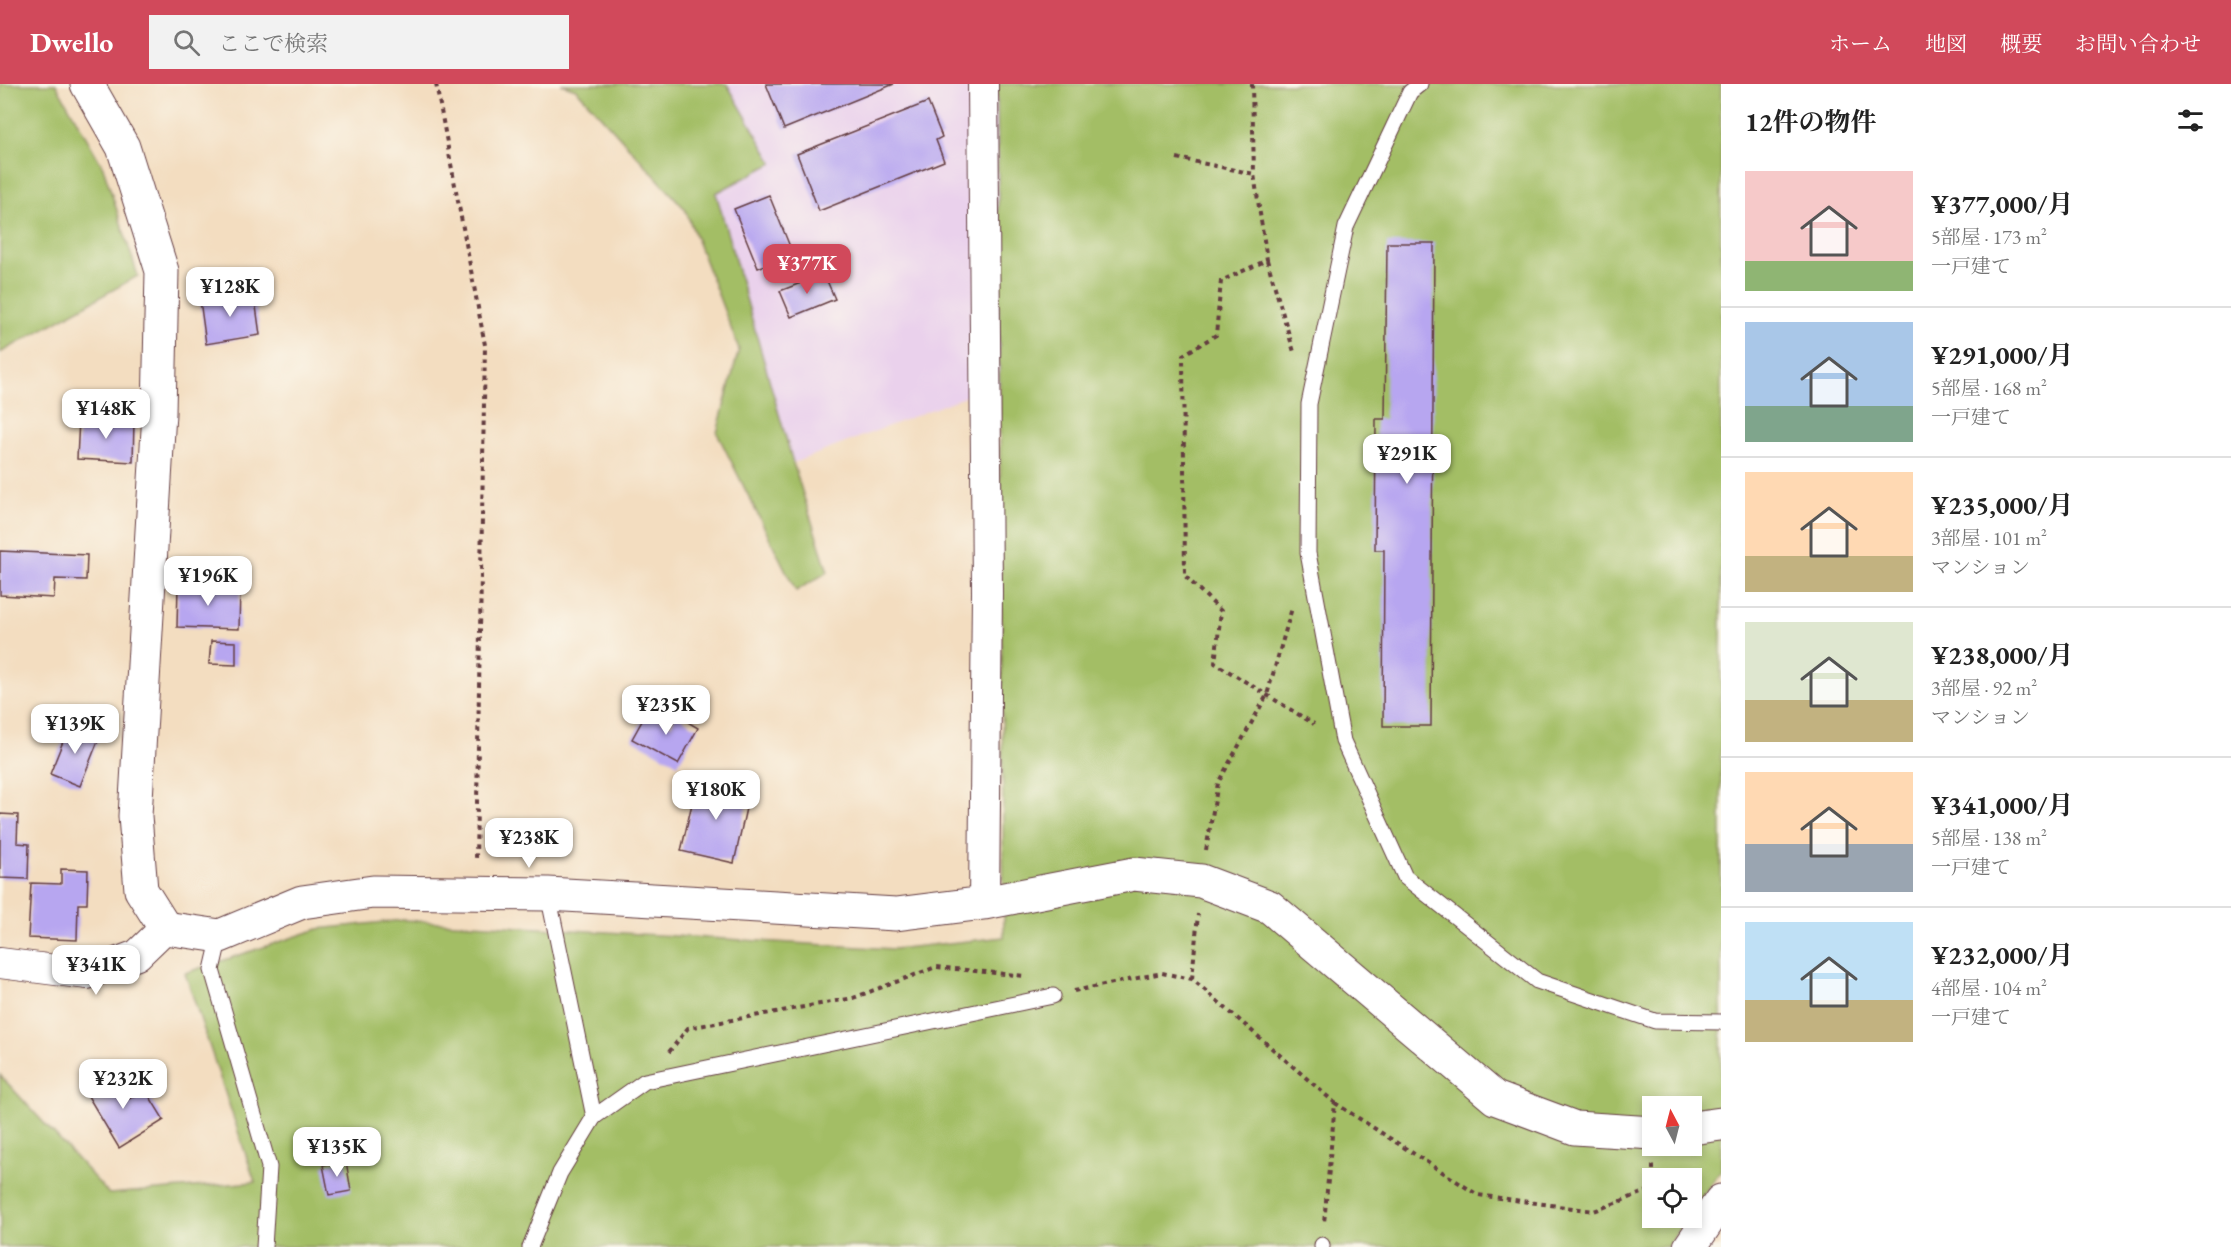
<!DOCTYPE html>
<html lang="ja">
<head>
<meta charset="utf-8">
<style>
	body { margin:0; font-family:"EB Garamond","Noto Serif JP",serif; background:#f2f2f2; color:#222; height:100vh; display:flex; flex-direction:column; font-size:22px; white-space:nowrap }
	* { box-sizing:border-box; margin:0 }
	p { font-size:20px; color:#767676 }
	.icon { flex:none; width:33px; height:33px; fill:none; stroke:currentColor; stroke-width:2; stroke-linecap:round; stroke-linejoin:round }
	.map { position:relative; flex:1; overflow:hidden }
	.details { display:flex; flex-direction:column; background:#fff; width:510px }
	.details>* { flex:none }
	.needle { width:39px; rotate:353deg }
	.buttons { position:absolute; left:1642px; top:1012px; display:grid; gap:12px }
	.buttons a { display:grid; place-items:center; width:60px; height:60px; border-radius:0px; background:#fff; box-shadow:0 3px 9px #0003; font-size:30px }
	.price { position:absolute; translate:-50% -51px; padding:0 14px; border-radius:12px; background:#fff; color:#222; font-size:20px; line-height:39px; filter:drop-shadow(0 2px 3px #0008) }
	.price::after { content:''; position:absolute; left:50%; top:36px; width:18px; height:14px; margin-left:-9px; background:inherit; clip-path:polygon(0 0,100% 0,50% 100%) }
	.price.on { background:#d1495b; color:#fff }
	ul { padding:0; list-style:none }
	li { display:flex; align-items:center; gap:18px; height:150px; padding:0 24px }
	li+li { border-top:2px solid #e0e0e0 }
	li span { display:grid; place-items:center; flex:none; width:168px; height:120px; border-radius:0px; color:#555 }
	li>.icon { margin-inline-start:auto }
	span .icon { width:72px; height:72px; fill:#fffc; stroke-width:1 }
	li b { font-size:26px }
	h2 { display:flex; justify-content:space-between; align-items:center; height:72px; padding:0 24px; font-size:26px }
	header { display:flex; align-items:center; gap:36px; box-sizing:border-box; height:84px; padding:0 30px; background:#d1495b; color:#fff }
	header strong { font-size:28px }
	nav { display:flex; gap:33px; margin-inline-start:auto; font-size:21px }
	.search { width:420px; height:54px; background:#f2f2f2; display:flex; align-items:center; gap:15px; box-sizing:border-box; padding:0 21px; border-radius:0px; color:#767676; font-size:22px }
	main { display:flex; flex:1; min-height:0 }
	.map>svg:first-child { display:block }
	.built { fill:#ead1ec }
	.green { fill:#a3be65; stroke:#766e48; stroke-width:1.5; fill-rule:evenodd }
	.building { fill:#b7a6f0 }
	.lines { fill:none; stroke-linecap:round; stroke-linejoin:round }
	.lane-casing { stroke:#633c41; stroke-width:17 }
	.street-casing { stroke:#633c41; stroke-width:32 }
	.secondary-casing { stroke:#633c41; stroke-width:35 }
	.path { stroke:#633c41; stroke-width:4; stroke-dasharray:4.5 4.5; stroke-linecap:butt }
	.lane { stroke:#fff; stroke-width:15 }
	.street { stroke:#fff; stroke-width:30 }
	.secondary { stroke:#fff; stroke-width:33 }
</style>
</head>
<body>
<header>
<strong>Dwello</strong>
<div class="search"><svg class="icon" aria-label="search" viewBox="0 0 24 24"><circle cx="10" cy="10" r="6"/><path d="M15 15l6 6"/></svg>ここで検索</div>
<nav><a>ホーム</a><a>地図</a><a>概要</a><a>お問い合わせ</a></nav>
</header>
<main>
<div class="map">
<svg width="1721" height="1163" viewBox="0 0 1721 1163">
	<rect width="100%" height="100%" fill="#fbf7ec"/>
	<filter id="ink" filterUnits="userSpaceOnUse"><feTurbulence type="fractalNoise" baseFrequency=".0167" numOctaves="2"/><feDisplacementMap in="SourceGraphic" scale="12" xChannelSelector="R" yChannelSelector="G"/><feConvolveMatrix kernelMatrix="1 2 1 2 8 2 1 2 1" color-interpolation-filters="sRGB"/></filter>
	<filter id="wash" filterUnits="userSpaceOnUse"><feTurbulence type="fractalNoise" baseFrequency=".008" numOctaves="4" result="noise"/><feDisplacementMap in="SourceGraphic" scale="24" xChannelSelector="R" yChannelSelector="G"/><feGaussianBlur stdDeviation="1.35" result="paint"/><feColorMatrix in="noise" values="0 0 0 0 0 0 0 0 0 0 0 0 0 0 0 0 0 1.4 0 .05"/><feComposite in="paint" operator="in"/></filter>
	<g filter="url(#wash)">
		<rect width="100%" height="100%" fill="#f3ddc0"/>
		<polygon class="built" points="727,0 997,0 1000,299 793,379 716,109 773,79"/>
		<g class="green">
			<polygon points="0,0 56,0 103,83 138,192 0,269"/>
			<polygon points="561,0 727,0 773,79 716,109 793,379 828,488 796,507 717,349 739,265 685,125 576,5"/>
			<path d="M997,0H1721V1086L1692,1127V1095H1653V1134H1687L1667,1163H0V991L109,1110L255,1098L185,889L318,845L404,836L894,865L1004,853ZM1653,1023H1692V1062H1653Z"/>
		</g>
		<g id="blocks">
			<g class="building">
				<polygon points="766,0 894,0 784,45"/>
				<polygon points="928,18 942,53 936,56 944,77 819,127 797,70"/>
				<polygon points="769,111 793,170 758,184 734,125"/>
				<polygon points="1387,159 1434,159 1431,642 1383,642 1384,466 1375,466 1376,335 1385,335"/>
				<polygon points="824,190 835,215 791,233 780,207"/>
				<polygon points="254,208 260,251 206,260 200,216"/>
				<polygon points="79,335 134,337 133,378 77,375"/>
				<polygon points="0,467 87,471 86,496 55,495 54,514 0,511"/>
				<polygon points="178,501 240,504 239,545 177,543"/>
				<polygon points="211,557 236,558 236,581 209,580"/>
				<polygon points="647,628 671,641 676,631 698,644 678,680 632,655"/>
				<polygon points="70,640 100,652 80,702 50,690"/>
				<polygon points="698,694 750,706 734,779 681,767"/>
				<polygon points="0,730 18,731 17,759 29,760 28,795 0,794"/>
				<polygon points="61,785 88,786 87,820 78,820 77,856 28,854 31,799 61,800"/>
				<polygon points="114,989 129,1015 145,1005 164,1036 119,1064 85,1007"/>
				<polygon points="346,1077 351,1107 329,1111 323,1081"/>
			</g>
		</g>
	</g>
	<g filter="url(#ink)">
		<use href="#blocks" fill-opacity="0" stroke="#633c41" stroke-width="1.5"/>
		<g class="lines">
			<g class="lane-casing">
				<g id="lane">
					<polyline points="1420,0 1410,8 1346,143 1309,320 1308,469 1343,657 1405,793 1537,897 1655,937 1721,938"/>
					<polyline points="220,852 212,886 269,1083 264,1163"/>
					<polyline points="594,1033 645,997 1053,912"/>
					<polyline points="530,1163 560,1089 594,1033 548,810"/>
					<polyline points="1322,1163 1322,1161"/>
				</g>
			</g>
			<g class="street-casing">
				<g id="street">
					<polyline points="983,0 987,508 984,819"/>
					<polyline points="0,879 87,890 137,871 165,844"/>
				</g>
			</g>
			<g class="secondary-casing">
				<g id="secondary">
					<polyline points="87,0 123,63 162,187 159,329 135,732 141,806 165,844 220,852 302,818 373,808 548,810 896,830 984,819 1134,790 1201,797 1270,823 1495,1014 1575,1044 1653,1049"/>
					<polyline points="1692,1044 1721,1040"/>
					<polyline points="1690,1163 1721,1117"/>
				</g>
			</g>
			<g class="path">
				<polyline points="436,0 485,261 476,776"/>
				<polyline points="1252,0 1254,90"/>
				<polyline points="1177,74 1254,90 1267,176 1221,197 1216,251 1183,271 1185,492 1221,527 1215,579 1314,640"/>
				<polyline points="1267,176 1294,268"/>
				<polyline points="1206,766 1218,699 1267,611 1292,524"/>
				<polyline points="1192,895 1198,830"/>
				<polyline points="1074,907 1162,889 1192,895 1335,1019 1324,1139"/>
				<polyline points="669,968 688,944 853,914 936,883 1025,892"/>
				<polyline points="1335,1019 1478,1111 1594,1127 1653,1105 1653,1081"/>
			</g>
			<use href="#lane" class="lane"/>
			<use href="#street" class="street"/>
			<use href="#secondary" class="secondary"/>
		</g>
	</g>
</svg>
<div class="buttons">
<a><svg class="needle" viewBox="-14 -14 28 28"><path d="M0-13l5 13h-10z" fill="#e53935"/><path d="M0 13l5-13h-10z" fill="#767676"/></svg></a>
<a><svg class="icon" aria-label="locate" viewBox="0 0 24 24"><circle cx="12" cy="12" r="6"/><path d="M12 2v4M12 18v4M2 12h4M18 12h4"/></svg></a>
</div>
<b class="price on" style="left:807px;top:211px">¥377K</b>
<b class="price" style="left:230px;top:234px">¥128K</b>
<b class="price" style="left:106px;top:356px">¥148K</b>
<b class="price" style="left:1407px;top:401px">¥291K</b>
<b class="price" style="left:208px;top:523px">¥196K</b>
<b class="price" style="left:666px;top:652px">¥235K</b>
<b class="price" style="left:75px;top:671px">¥139K</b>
<b class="price" style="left:716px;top:737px">¥180K</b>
<b class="price" style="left:529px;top:785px">¥238K</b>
<b class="price" style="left:96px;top:912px">¥341K</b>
<b class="price" style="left:123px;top:1026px">¥232K</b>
<b class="price" style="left:337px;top:1094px">¥135K</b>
</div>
<section class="details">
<h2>12件の物件<svg class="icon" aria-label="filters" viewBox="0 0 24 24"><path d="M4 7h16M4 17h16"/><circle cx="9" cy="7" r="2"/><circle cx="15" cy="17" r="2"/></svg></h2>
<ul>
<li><span style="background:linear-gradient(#f6c9c9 75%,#8fb573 0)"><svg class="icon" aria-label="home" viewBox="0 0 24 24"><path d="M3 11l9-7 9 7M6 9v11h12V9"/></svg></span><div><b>¥377,000/月</b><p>5部屋 · 173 m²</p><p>一戸建て</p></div></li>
<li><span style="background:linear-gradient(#a9c7e8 70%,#7fa58c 0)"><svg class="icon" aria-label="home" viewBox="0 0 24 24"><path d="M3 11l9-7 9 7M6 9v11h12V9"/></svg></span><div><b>¥291,000/月</b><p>5部屋 · 168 m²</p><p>一戸建て</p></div></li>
<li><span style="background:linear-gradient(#ffd9b3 70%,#c2b280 0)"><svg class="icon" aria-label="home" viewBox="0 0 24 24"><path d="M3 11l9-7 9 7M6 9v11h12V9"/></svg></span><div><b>¥235,000/月</b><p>3部屋 · 101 m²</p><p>マンション</p></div></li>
<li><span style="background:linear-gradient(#dfe7d0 65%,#c2b280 0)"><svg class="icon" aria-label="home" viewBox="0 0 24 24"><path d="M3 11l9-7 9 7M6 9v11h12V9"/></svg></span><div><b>¥238,000/月</b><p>3部屋 · 92 m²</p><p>マンション</p></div></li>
<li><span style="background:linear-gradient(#ffd9b3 60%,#9aa5b1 0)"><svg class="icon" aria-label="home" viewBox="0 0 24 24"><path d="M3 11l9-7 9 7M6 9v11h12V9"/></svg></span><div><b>¥341,000/月</b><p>5部屋 · 138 m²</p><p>一戸建て</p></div></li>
<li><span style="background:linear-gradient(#bfe0f5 65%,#c2b280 0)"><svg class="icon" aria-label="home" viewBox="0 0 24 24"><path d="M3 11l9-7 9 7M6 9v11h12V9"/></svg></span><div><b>¥232,000/月</b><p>4部屋 · 104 m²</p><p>一戸建て</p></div></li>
</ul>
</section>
</main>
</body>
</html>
